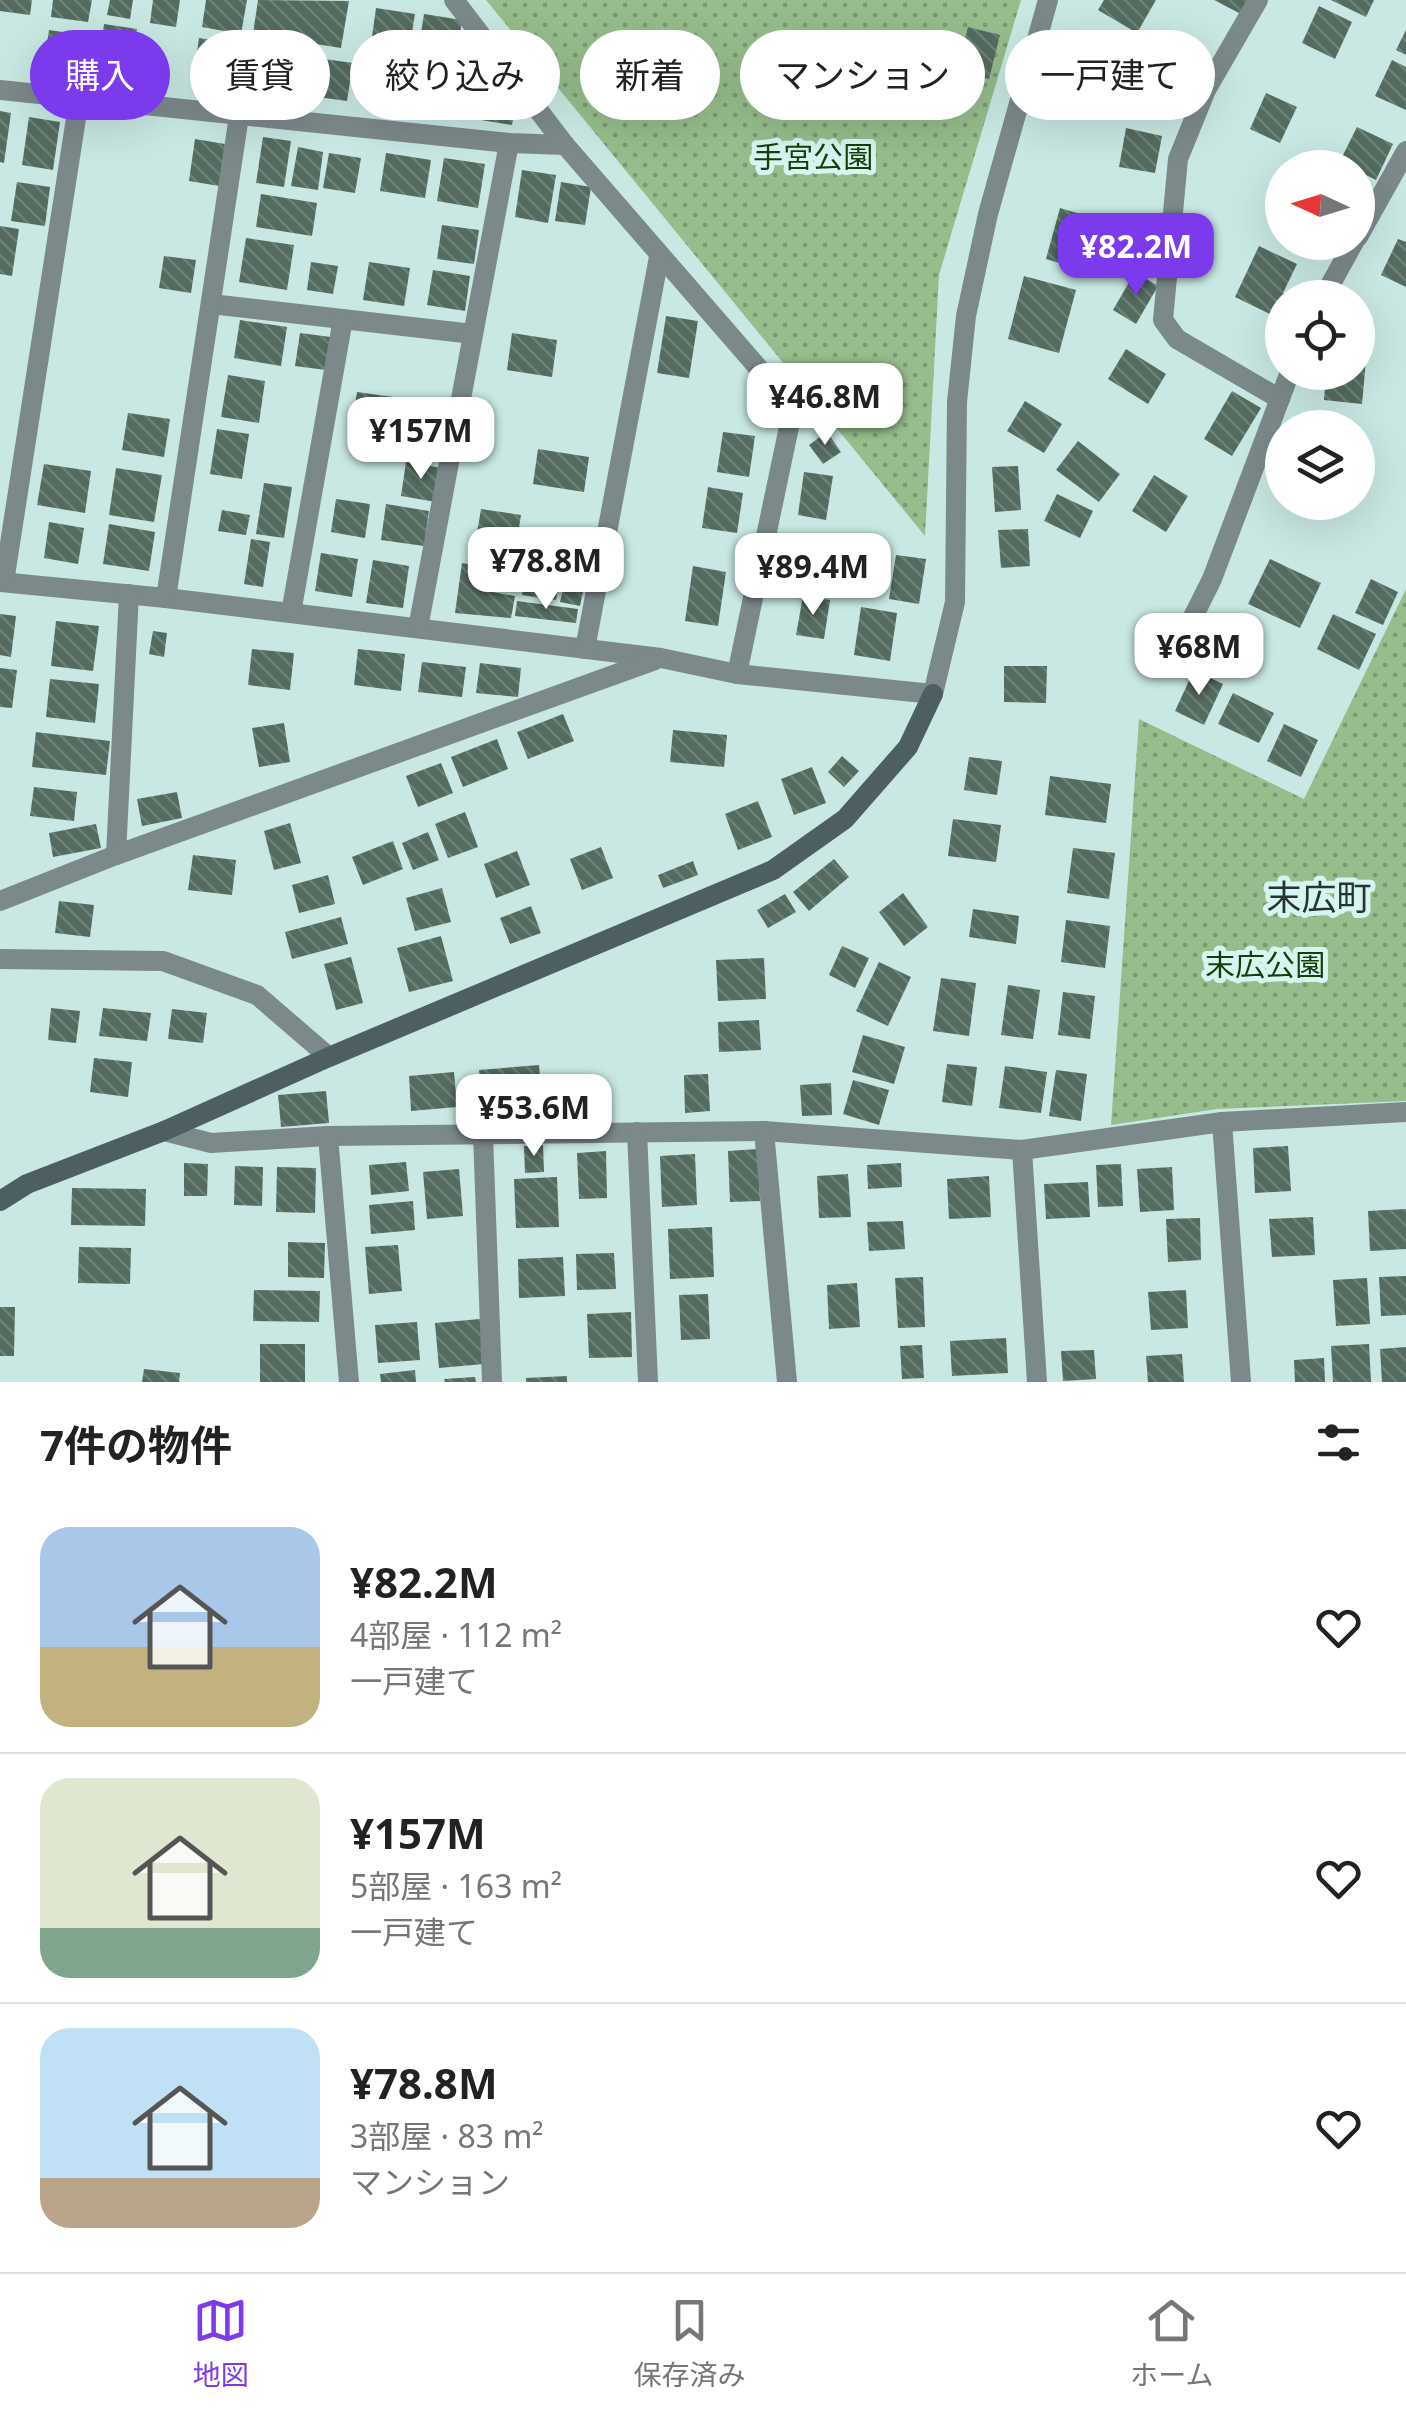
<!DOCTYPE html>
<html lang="ja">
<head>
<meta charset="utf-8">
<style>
	body { margin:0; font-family:"Noto Sans","Noto Sans JP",sans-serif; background:#f6f6f6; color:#222; height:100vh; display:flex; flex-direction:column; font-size:38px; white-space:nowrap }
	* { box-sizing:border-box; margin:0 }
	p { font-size:32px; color:#767676 }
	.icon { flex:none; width:55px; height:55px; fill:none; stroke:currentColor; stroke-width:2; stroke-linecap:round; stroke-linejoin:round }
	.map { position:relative; height:1382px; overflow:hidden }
	.panel { display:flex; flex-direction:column; background:#fff; flex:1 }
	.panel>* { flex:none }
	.banner { position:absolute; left:30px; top:30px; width:1348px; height:90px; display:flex; gap:20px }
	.needle { width:65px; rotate:274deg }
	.controls { position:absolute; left:1265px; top:150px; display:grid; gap:20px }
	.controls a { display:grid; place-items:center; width:110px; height:110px; border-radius:50%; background:#fff; box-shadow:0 10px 40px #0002; font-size:50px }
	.price { position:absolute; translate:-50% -85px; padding:0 22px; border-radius:20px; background:#fff; color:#222; font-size:32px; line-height:65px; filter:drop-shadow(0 2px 5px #0008) }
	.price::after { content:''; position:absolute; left:50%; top:60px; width:30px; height:22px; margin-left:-15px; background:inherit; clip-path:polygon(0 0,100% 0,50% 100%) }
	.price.on { background:#7c3aed; color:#fff }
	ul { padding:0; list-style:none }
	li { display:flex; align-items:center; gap:30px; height:250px; padding:0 40px }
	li+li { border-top:2px solid #e0e0e0 }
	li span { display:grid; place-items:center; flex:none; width:280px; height:200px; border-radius:30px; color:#555 }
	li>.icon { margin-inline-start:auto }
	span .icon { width:120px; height:120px; fill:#fffc; stroke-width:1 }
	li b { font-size:42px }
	h2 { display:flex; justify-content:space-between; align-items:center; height:120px; padding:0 40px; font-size:42px }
	.pill { padding:0 35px; border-radius:45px; background:#fff; box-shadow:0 10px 40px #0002; font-size:35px; line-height:90px }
	.pill.on { background:#7c3aed; color:#fff }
	.tabs { display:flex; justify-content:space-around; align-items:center; height:140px; border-top:2px solid #e0e0e0; background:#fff; font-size:28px; color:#767676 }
	.tabs a { display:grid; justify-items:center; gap:5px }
	.tabs .on { color:#7c3aed }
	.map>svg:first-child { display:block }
	.park { fill:url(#park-dots) }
	.building { fill:url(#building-back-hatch) }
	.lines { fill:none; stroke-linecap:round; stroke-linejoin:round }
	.street { stroke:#7c898b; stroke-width:20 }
	.secondary { stroke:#4d5f62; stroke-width:20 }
	.labels { text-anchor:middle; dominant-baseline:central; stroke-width:10; stroke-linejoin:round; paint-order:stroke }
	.park-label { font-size:30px; fill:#173d09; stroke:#d6f5f0 }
	.quarter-label { font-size:35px; fill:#273331; stroke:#d6f5f0 }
</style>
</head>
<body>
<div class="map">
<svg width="1406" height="1382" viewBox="0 0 1406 1382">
	<defs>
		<pattern id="park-dots" width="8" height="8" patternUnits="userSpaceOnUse" patternTransform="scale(2.5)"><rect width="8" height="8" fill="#97bd8c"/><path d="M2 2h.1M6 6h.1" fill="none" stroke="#7b9a73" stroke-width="1.8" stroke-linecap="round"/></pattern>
		<pattern id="building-back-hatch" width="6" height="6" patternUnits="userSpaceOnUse" patternTransform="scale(2.5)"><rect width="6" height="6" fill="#546b5f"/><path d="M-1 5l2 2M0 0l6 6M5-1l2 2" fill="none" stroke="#6e8178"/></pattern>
	</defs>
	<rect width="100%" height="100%" fill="#c9e8e3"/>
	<g class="park">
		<polygon points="486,0 1021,0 939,275 925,536"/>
		<polygon points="1406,589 1406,1101 1217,1109 1111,1125 1139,719 1304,799"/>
	</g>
	<g class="building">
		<polygon points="0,0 32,0 30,15 0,11"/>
		<polygon points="53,0 92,0 88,22 51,17"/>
		<polygon points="110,0 133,0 130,19 107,15"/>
		<polygon points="153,0 180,0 176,27 150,23"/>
		<polygon points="206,0 247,0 241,34 202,27"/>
		<polygon points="258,0 349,1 341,48 253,34"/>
		<polygon points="1104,0 1156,0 1137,33 1098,10"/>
		<polygon points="1214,0 1248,0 1241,14"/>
		<polygon points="1331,0 1374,0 1366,17"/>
		<polygon points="1319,6 1352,22 1335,59 1302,43"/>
		<polygon points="376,8 415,14 409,50 371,44"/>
		<polygon points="424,14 462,20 457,58 418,52"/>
		<polygon points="104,24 137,29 127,90 95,85"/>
		<polygon points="968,27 1000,35 989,79 957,71"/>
		<polygon points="49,30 83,35 76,81 42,75"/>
		<polygon points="1406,30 1406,55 1396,50"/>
		<polygon points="199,38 250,46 244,88 193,80"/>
		<polygon points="368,55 429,64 422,110 361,100"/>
		<polygon points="269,56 304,61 299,91 264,85"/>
		<polygon points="317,58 353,63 347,101 310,96"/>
		<polygon points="1392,60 1406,67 1406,110 1375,96"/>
		<polygon points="476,75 508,79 506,95 517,97 512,125 469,118"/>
		<polygon points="1266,93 1297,107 1280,143 1250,129"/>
		<polygon points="0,111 11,113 4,163 0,162"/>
		<polygon points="29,117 60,122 53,170 22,165"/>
		<polygon points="1357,127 1393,144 1376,180 1358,171 1358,168 1339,163"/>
		<polygon points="1126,128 1162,136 1155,173 1119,167"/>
		<polygon points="263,137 291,141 284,187 256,183"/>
		<polygon points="195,139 225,144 219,186 189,181"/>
		<polygon points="298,147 323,152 318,190 291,186"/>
		<polygon points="329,153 361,158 355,193 323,188"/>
		<polygon points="386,153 431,160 425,198 380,191"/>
		<polygon points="444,158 485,164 478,208 437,201"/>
		<polygon points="522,170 556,175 548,223 515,217"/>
		<polygon points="17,182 50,187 45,226 11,221"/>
		<polygon points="561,182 591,187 585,225 555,221"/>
		<polygon points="261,194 317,203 312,236 256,227"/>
		<polygon points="1060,208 1094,218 1079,269 1046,259"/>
		<polygon points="442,225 479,230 474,264 437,259"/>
		<polygon points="0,226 19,229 12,276 0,274"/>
		<polygon points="246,238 294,245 287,290 239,282"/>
		<polygon points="1398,239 1406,242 1406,287 1381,275"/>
		<polygon points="1259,246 1297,264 1283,293 1293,298 1282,298 1282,320 1235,297"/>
		<polygon points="164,256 196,260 191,293 159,288"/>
		<polygon points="311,262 338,266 333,294 307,290"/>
		<polygon points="369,262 410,268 404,306 363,300"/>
		<polygon points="433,270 470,276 465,311 427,305"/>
		<polygon points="1135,272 1158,286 1136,324 1113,310"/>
		<polygon points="1024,276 1076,290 1059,353 1008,339"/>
		<polygon points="666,316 698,321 689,378 657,373"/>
		<polygon points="240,320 287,327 281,366 234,358"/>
		<polygon points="300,333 331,337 326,370 295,366"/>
		<polygon points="512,333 557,340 552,377 507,370"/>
		<polygon points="1126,349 1166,374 1148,404 1108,379"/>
		<polygon points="1358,359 1366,360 1362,404 1324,400 1326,372 1358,372"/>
		<polygon points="228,375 265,381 259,423 221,417"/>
		<polygon points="1232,391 1261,408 1232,456 1204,439"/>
		<polygon points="357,392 393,397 388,428 352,423"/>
		<polygon points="1025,401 1062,424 1044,453 1007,431"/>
		<polygon points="128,413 170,419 164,457 122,450"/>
		<polygon points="217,429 249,434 242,479 210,474"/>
		<polygon points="723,432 755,436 749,477 717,472"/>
		<polygon points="827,432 841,452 823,464 809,445"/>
		<polygon points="1078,441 1120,474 1099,502 1056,470"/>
		<polygon points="538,449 589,457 584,492 533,484"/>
		<polygon points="406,462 442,468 436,502 401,496"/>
		<polygon points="44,464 91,471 85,513 37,505"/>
		<polygon points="1018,466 1021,510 995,512 992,467"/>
		<polygon points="116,468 162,475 154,522 109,515"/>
		<polygon points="804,472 833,476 826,520 798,515"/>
		<polygon points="1154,475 1188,496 1166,532 1132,511"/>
		<polygon points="264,483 292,487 284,538 256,534"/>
		<polygon points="708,487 743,493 737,533 702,528"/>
		<polygon points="1057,494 1093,511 1080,538 1044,521"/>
		<polygon points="336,499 370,504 365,538 331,532"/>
		<polygon points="386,504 429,511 424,546 381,540"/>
		<polygon points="481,509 521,515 514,558 474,551"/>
		<polygon points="222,510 250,515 246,535 218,531"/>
		<polygon points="49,522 84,528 78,564 44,558"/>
		<polygon points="109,524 155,532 149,571 103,564"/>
		<polygon points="1028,529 1030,566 1001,568 998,530"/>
		<polygon points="825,537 856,542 850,583 819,578"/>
		<polygon points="251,539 270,542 263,587 244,584"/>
		<polygon points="788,541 817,546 812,580 783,576"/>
		<polygon points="321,553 358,559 352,597 315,591"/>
		<polygon points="896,555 926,559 919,604 889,599"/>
		<polygon points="528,559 562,564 556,600 522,595"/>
		<polygon points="1270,559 1321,583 1300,628 1248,604"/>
		<polygon points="373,560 409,566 403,608 366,603"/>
		<polygon points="462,563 496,569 492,592 515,596 511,618 455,613"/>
		<polygon points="693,566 726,572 718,626 685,621"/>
		<polygon points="568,567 587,571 580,606 560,602"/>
		<polygon points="1371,579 1398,592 1383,625 1355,613"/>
		<polygon points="803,596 830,600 824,639 796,635"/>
		<polygon points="517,601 578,609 576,623 515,616"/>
		<polygon points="861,607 897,613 890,661 854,655"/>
		<polygon points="0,614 16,616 11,657 0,655"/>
		<polygon points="1333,614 1376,634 1359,670 1317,649"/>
		<polygon points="56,621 99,626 93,671 51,666"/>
		<polygon points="153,631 167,633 164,657 149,654"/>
		<polygon points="252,649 294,653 290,690 248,685"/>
		<polygon points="358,649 405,654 401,691 354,685"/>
		<polygon points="422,662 466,667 462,697 418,692"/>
		<polygon points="480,663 521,668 518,697 476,693"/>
		<polygon points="1004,666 1047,666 1046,703 1004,702"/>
		<polygon points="0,668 17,670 12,708 0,707"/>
		<polygon points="1194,670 1223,684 1204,725 1175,711"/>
		<polygon points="50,679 99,684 95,723 46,717"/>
		<polygon points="1233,693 1274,713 1259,743 1218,724"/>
		<polygon points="563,714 574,741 528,759 517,732"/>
		<polygon points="284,723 290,762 259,767 252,728"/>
		<polygon points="1284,724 1318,740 1301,777 1267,761"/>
		<polygon points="673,730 727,735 724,767 670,762"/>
		<polygon points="36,732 110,741 106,775 32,767"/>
		<polygon points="497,739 508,769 463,787 451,757"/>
		<polygon points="842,756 859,771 844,787 828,772"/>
		<polygon points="969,757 1002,761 997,795 964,790"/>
		<polygon points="441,763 453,793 418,807 406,776"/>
		<polygon points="812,767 826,803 794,815 781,779"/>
		<polygon points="1050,776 1111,784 1106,823 1045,815"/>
		<polygon points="34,787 77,792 74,821 30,816"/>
		<polygon points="177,792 182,818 142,826 137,799"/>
		<polygon points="758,801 772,837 738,850 725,814"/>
		<polygon points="465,812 478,847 448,858 435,824"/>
		<polygon points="953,819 1001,825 996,862 948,856"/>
		<polygon points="290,823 301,863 274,870 264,831"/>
		<polygon points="96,824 101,848 53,857 49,833"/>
		<polygon points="428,832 439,860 413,870 402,843"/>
		<polygon points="393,841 403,869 363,885 352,857"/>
		<polygon points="601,847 613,878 582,890 570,859"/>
		<polygon points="1073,848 1115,853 1109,899 1067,893"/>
		<polygon points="517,851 530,885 496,898 484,864"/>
		<polygon points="193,855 236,860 232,895 188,890"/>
		<polygon points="834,859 849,877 809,911 793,892"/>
		<polygon points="693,861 698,875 663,888 658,875"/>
		<polygon points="328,875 335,904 299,913 292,885"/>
		<polygon points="442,888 451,922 415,931 406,898"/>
		<polygon points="903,893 928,927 904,946 879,912"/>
		<polygon points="785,894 796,912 768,928 757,910"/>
		<polygon points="59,901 94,905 90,937 55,933"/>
		<polygon points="531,906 541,933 510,944 500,918"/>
		<polygon points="973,909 1019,916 1016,944 969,937"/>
		<polygon points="341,917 348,944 292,959 285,932"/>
		<polygon points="1066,920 1110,926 1105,968 1061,962"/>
		<polygon points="441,936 453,981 409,992 397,948"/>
		<polygon points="842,946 869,958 855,988 829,975"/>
		<polygon points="351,957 363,1003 336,1010 324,964"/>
		<polygon points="764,958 766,999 718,1001 716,960"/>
		<polygon points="879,962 911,977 888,1026 856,1011"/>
		<polygon points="941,978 976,983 969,1036 933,1031"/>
		<polygon points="1008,985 1040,990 1033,1039 1001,1035"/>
		<polygon points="1063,992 1095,996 1090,1039 1058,1035"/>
		<polygon points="51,1008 80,1011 76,1043 48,1040"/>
		<polygon points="103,1008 151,1013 147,1041 99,1036"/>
		<polygon points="172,1009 207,1013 203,1043 168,1039"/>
		<polygon points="759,1020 761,1050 719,1052 718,1022"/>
		<polygon points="863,1035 905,1047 894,1084 852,1072"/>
		<polygon points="94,1058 132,1062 128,1097 90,1092"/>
		<polygon points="947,1064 977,1067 972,1106 942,1102"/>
		<polygon points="539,1065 542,1103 483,1108 479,1070"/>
		<polygon points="1005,1066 1047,1072 1041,1113 999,1108"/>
		<polygon points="1056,1070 1087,1074 1081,1121 1049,1116"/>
		<polygon points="454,1072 457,1107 411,1111 409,1076"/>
		<polygon points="708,1074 710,1111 685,1113 684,1075"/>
		<polygon points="853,1080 889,1090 879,1125 843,1114"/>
		<polygon points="831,1083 832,1115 802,1116 800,1085"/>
		<polygon points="326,1091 329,1123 281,1127 278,1095"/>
		<polygon points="543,1145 544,1172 525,1173 524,1146"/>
		<polygon points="1288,1146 1291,1191 1255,1193 1253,1148"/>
		<polygon points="758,1149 760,1201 730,1202 728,1151"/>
		<polygon points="606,1151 607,1198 579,1199 577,1153"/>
		<polygon points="695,1154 697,1205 662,1207 660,1156"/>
		<polygon points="406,1162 409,1191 371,1195 369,1165"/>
		<polygon points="184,1163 208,1164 207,1196 184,1196"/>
		<polygon points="901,1163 902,1187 868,1189 867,1165"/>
		<polygon points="1121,1164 1123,1206 1098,1207 1096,1165"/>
		<polygon points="235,1166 263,1167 262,1206 234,1205"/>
		<polygon points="277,1167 316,1168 315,1213 276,1212"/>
		<polygon points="1172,1167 1174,1210 1140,1212 1137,1169"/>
		<polygon points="459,1169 463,1216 427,1219 423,1172"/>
		<polygon points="848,1174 851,1217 819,1218 817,1176"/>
		<polygon points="989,1176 991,1217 949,1219 947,1179"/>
		<polygon points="557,1177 559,1227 516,1228 514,1179"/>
		<polygon points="1088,1182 1090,1217 1046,1219 1044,1184"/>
		<polygon points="72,1188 146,1189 145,1226 71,1225"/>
		<polygon points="413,1201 415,1230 371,1234 369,1205"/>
		<polygon points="1406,1209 1406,1249 1370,1251 1368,1211"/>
		<polygon points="1313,1217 1315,1255 1272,1257 1269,1219"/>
		<polygon points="1200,1218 1201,1260 1168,1262 1166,1219"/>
		<polygon points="903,1221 905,1249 869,1251 867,1222"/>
		<polygon points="712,1227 714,1277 670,1279 668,1229"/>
		<polygon points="288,1242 325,1243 324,1278 288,1277"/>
		<polygon points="398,1245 402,1291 369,1294 365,1247"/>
		<polygon points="79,1247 131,1248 130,1284 78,1283"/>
		<polygon points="614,1253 616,1289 577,1290 576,1254"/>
		<polygon points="563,1257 565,1296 519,1298 518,1259"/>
		<polygon points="1406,1276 1406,1315 1381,1316 1379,1277"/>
		<polygon points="923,1277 925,1327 898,1328 895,1278"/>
		<polygon points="1367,1278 1370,1324 1336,1326 1333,1280"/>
		<polygon points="857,1283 860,1327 829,1329 827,1285"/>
		<polygon points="254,1290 320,1291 319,1322 253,1321"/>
		<polygon points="1186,1290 1188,1328 1151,1330 1148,1292"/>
		<polygon points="708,1294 710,1339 681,1340 679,1295"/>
		<polygon points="0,1307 15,1307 14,1356 0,1356"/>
		<polygon points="631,1312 632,1357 589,1358 587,1314"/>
		<polygon points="480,1319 484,1364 439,1368 435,1323"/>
		<polygon points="417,1322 420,1360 378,1363 375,1325"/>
		<polygon points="1006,1338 1008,1373 952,1376 950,1341"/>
		<rect x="260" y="1344" width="45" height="38"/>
		<polygon points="1369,1344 1371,1382 1333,1382 1331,1346"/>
		<polygon points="922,1345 924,1378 902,1379 900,1346"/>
		<polygon points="1406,1347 1406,1382 1382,1382 1380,1349"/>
		<polygon points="1094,1350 1096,1379 1063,1381 1061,1351"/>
		<polygon points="1182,1354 1184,1382 1148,1382 1146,1356"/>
		<polygon points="1324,1358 1325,1382 1295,1382 1294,1360"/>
		<polygon points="144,1369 180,1373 179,1382 142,1382"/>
		<polygon points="415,1370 416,1382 381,1382 380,1374"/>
		<polygon points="567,1376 567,1382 526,1382 526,1378"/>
		<polygon points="475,1377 476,1382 445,1382 444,1379"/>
	</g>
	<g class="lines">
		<g class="street">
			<polyline points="454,0 565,145 793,408 737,674"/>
			<polyline points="1258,0 1206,90 1178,159 1163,320 1177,339 1280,399"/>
			<polyline points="0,90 509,143 565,145"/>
			<polyline points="1358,237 1406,151"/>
			<polyline points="1323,298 1354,242"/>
			<polyline points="211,304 473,334"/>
			<polyline points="0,582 166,598 661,658 737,674 933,694 955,602 957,402 966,316 988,214 1048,0"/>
			<polyline points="4,582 79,99"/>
			<polyline points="166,598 239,116"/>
			<polyline points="291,613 343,319"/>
			<polyline points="418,628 509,143"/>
			<polyline points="585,649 659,257"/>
			<polyline points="1172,659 1212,579 1290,372"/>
			<polyline points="116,855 129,594"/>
			<polyline points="0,901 116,855 655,660"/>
			<polyline points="0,959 163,961 257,995 329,1057"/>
			<polyline points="1222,1122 1241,1382"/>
			<polyline points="164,1131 211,1143 328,1136 764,1131 1022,1150 1222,1122 1406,1112"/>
			<polyline points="764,1131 787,1382"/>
			<polyline points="637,1132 648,1382"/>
			<polyline points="483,1134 492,1382"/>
			<polyline points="328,1136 349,1382"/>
			<polyline points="1022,1150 1037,1382"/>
		</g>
		<polyline class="secondary" points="0,1201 27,1184 164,1131 329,1057 773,870 845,819 908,747 933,694"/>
	</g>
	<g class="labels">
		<g class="park-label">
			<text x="813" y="156">手宮公園</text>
			<text x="1265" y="964">末広公園</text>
		</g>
		<g class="quarter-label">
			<text x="1319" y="896">末広町</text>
		</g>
	</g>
</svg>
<div class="controls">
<a><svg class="needle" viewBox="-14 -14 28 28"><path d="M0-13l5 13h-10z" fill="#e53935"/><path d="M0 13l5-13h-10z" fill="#767676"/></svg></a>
<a><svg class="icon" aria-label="locate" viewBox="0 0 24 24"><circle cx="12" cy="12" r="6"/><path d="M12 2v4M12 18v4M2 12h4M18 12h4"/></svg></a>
<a><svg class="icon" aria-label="layers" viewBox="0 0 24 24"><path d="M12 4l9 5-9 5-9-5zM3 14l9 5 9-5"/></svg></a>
</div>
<b class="price on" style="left:1136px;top:298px">¥82.2M</b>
<b class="price" style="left:825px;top:448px">¥46.8M</b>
<b class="price" style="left:421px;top:482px">¥157M</b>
<b class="price" style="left:546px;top:612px">¥78.8M</b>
<b class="price" style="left:813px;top:618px">¥89.4M</b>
<b class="price" style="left:1199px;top:698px">¥68M</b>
<b class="price" style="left:534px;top:1159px">¥53.6M</b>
<div class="banner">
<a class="pill on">購入</a>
<a class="pill">賃貸</a>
<a class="pill">絞り込み</a>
<a class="pill">新着</a>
<a class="pill">マンション</a>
<a class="pill">一戸建て</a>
</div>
</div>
<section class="panel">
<h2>7件の物件<svg class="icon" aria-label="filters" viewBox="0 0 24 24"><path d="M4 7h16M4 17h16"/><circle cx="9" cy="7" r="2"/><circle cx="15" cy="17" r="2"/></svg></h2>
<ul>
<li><span style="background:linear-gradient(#a9c7e8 60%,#c2b280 0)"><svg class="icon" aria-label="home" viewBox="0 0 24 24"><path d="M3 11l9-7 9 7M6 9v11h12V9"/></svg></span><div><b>¥82.2M</b><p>4部屋 · 112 m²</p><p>一戸建て</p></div><svg class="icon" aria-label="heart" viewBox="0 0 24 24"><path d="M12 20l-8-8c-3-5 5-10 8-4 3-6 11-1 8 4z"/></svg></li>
<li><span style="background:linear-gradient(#dfe7d0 75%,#7fa58c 0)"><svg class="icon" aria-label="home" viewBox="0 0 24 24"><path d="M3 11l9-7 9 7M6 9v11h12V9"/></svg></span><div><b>¥157M</b><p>5部屋 · 163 m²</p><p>一戸建て</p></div><svg class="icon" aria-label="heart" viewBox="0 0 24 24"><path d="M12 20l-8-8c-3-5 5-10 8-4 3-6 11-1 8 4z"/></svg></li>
<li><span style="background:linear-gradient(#bfe0f5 75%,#b9a48a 0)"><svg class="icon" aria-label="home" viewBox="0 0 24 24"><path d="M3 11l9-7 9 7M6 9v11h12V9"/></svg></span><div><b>¥78.8M</b><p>3部屋 · 83 m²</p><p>マンション</p></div><svg class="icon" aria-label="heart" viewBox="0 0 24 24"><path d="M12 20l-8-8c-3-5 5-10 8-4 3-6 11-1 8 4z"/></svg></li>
</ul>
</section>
<nav class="tabs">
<a class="on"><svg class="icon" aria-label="map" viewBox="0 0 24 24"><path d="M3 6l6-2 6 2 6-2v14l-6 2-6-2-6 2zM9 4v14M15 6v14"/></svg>地図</a>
<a><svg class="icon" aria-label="saved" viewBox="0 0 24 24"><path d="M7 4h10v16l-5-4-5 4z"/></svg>保存済み</a>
<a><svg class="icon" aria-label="home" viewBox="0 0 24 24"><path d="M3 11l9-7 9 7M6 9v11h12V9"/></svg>ホーム</a>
</nav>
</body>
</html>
